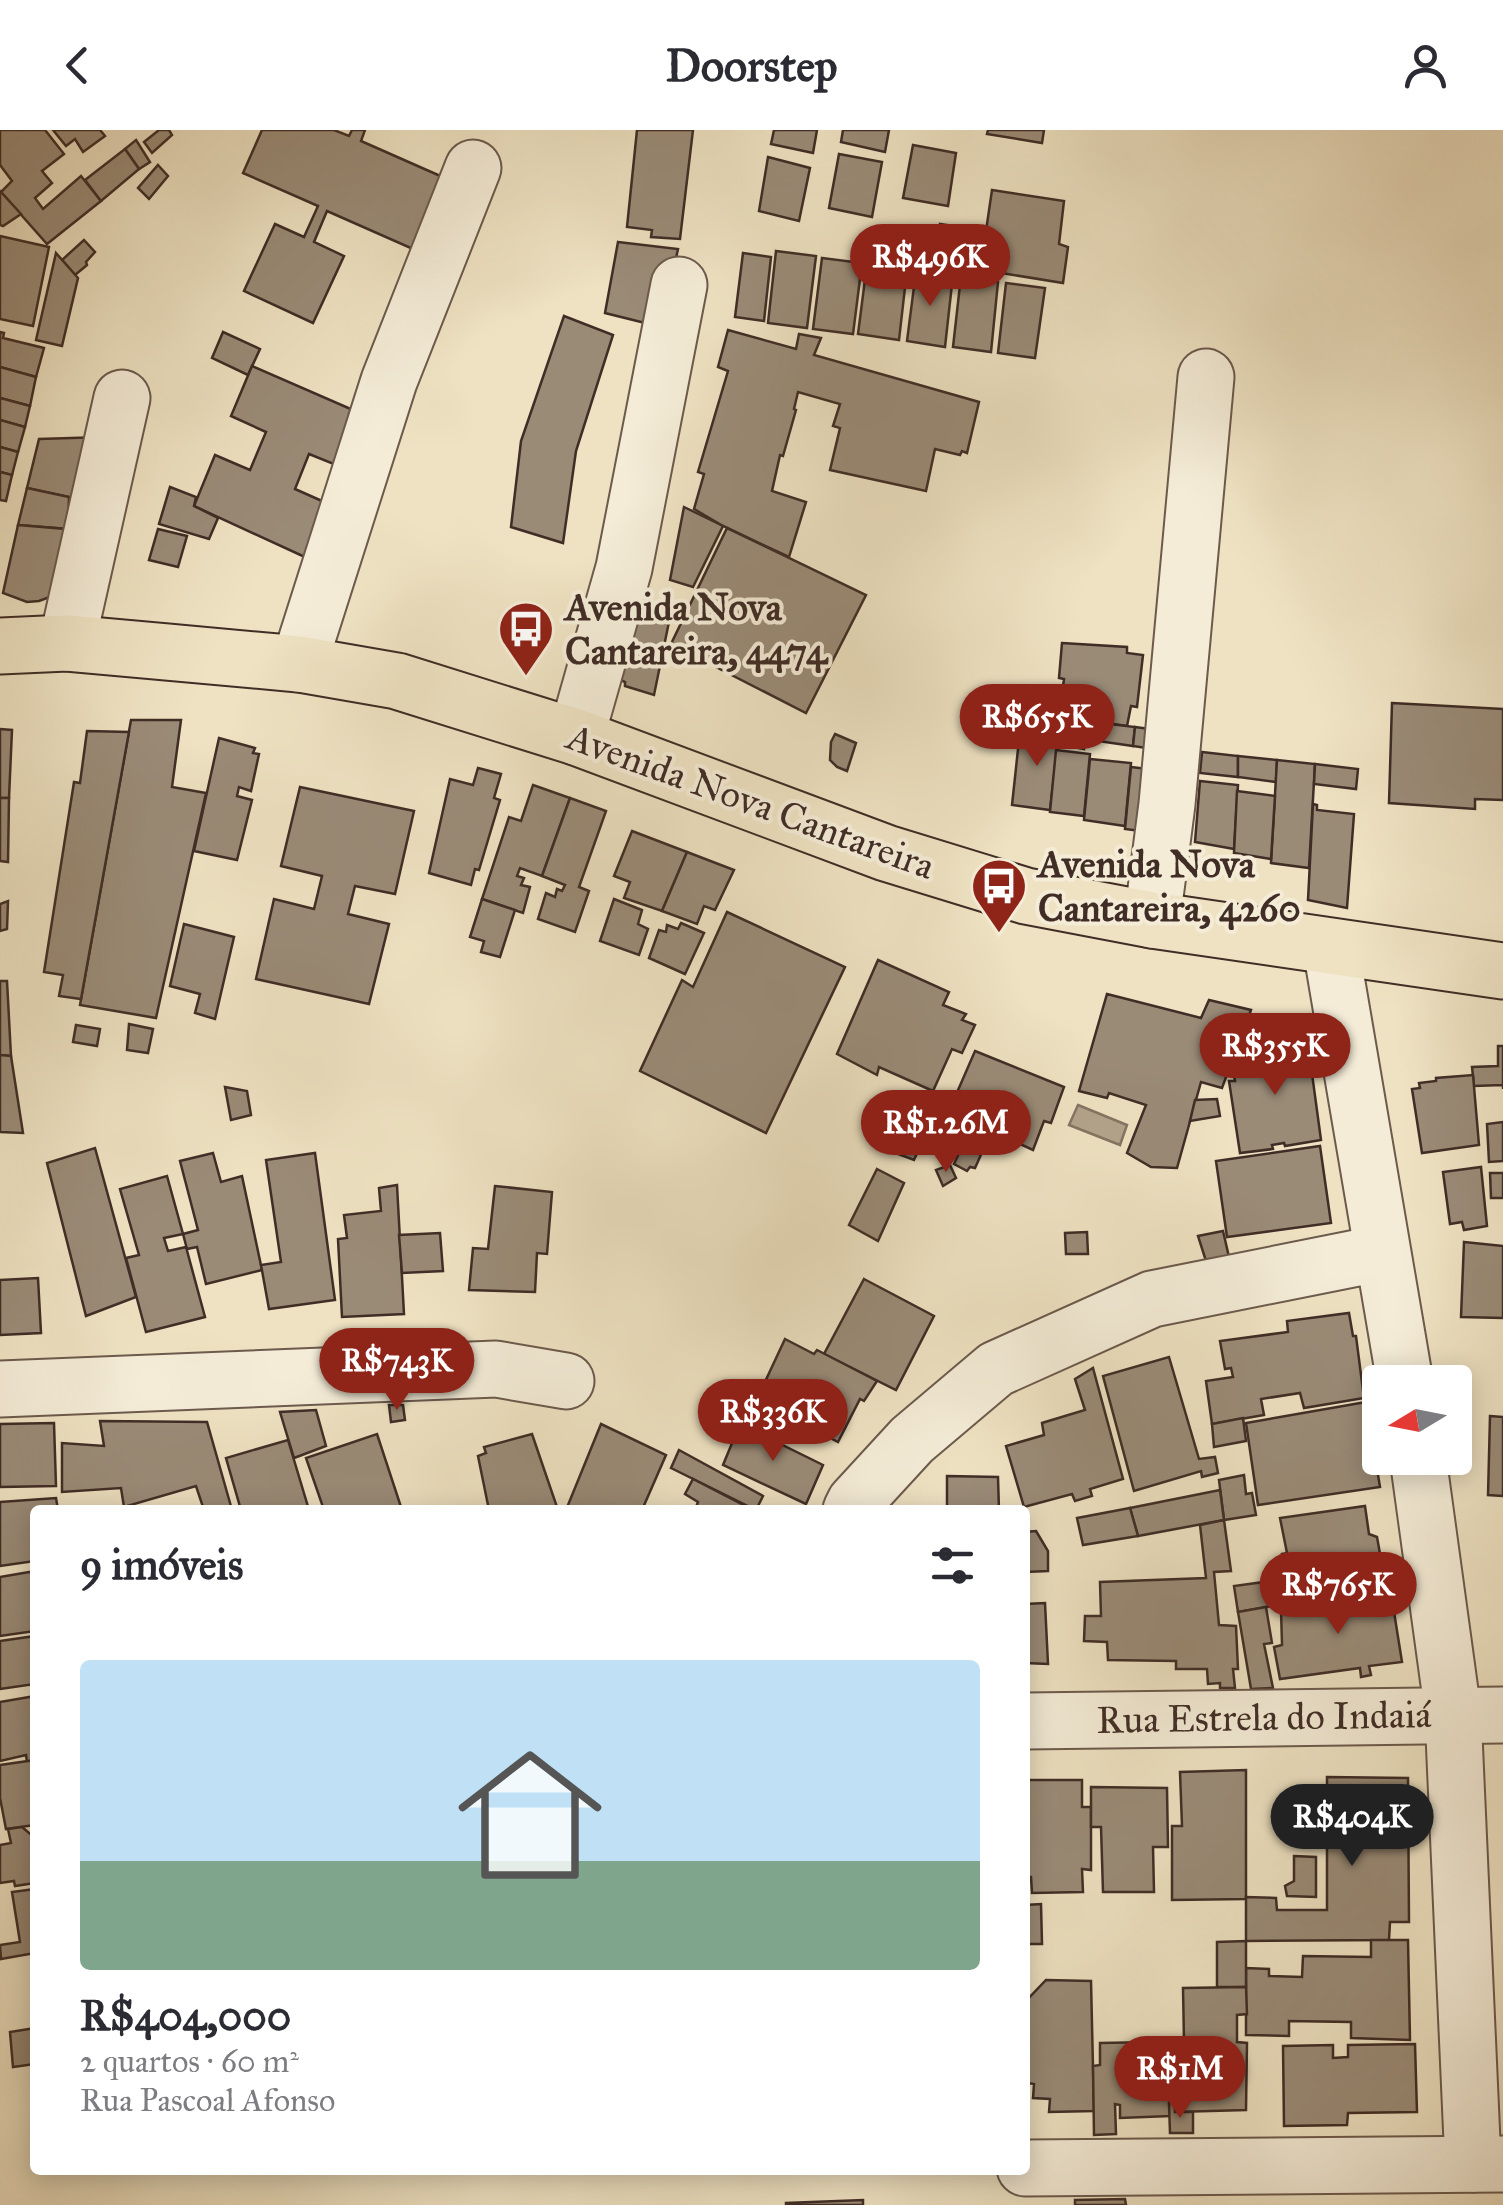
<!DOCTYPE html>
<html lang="pt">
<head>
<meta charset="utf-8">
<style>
	body { margin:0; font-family:"IM FELL Great Primer",serif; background:#f7f7f7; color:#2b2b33; height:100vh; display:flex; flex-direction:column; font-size:38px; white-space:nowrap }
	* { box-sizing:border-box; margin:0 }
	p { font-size:32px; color:#7c7c81 }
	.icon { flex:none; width:55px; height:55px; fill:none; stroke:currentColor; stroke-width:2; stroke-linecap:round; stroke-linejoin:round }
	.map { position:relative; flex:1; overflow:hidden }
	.panel { position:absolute; left:30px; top:1375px; width:1000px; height:670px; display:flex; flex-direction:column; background:#fff; border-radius:10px; box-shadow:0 5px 25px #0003 }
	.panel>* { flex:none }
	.needle { width:65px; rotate:260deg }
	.tools { position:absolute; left:1362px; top:1235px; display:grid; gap:20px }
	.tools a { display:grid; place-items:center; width:110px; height:110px; border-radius:10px; background:#fff; box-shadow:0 5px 25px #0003; font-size:50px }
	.price { position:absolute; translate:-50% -85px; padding:0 22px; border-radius:35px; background:#8f2418; color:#fff; font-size:32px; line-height:65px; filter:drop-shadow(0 2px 5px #0008) }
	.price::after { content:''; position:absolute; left:50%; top:60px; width:30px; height:22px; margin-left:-15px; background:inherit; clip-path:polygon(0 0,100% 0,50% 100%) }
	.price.selected { background:#222; color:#fff }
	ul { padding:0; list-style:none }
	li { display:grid; align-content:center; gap:20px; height:530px; padding:0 50px }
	li span { display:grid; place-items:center; height:310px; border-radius:10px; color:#555 }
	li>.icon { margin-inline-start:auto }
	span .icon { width:180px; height:180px; fill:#fffc; stroke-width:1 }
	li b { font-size:42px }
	h2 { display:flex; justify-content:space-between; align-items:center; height:120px; padding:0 50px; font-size:42px }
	header { display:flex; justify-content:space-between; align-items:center; height:130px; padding:0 50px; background:#fff; font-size:45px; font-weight:800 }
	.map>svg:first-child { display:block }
	.water { fill:#b3a48d; stroke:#857464; stroke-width:2.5 }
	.building { fill:#9a8b77; stroke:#402d26; stroke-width:2.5 }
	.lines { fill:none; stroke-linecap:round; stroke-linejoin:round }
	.minor-casing { stroke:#6c5a4d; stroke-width:59 }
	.major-casing { stroke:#402d26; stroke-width:59 }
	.minor { stroke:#f4ecd7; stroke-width:55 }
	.major { stroke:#eee2c2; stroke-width:55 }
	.labels { text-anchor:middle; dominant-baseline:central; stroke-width:8; stroke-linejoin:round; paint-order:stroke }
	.poi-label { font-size:38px; font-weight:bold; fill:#402d26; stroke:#f4ecd7; text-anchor:start }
	.street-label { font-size:38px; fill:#402d26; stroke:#f4ecd7 }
</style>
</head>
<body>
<header><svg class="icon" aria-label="back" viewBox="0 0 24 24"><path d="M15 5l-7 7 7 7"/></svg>Doorstep<svg class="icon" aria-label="person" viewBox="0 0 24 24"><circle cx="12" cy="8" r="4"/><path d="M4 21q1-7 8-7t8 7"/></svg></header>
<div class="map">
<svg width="1503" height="2075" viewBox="0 0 1503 2075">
	<rect width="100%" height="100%" fill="#eee2c2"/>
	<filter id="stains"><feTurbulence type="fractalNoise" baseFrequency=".002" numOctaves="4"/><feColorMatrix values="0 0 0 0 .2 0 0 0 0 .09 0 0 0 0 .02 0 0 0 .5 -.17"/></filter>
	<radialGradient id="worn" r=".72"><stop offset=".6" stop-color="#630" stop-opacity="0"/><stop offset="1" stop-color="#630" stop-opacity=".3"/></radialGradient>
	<polygon class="water" points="1078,975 1127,995 1120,1015 1069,995"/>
	<g class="building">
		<polygon points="0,0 45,0 64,24 42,41 52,53 35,68 43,79 81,46 101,71 47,114 1,62 12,51 0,35"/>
		<polygon points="53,0 100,0 105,6 83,22 75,9 66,16"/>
		<polygon points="159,0 169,0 172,5 152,23 144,12"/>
		<polygon points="262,0 334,0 349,6 352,0 365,0 361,11 463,56 431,127 327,81 314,112 344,126 313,193 244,161 275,94 304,107 318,76 243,43"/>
		<polygon points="637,0 693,0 680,109 651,107 652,100 627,97"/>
		<polygon points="774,0 817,0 813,23 771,14"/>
		<polygon points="843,0 889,0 885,22 841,12"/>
		<polygon points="988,0 1044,0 1042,13 987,4"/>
		<polygon points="136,10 150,32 139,39 125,19"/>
		<polygon points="913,15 956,23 948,76 903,68"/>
		<polygon points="125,19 139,39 101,71 85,50"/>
		<polygon points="839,24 882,32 872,87 829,78"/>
		<polygon points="768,27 810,38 799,91 759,81"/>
		<polygon points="158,35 168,46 149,69 138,58"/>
		<polygon points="992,60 1064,71 1059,114 1068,117 1063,153 983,140 982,146 934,138 940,94 986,101"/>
		<polygon points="0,61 21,84 3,96 0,95"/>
		<polygon points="0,106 49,117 33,196 0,189"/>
		<polygon points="84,110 95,122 86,132 87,135 75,145 62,130"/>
		<polygon points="618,112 678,119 661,197 605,183"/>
		<polygon points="776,121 816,126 807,198 768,193"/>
		<polygon points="56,123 78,148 62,216 36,210"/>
		<polygon points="743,123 771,127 764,191 735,187"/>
		<polygon points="822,128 862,133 853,204 813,199"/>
		<polygon points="867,134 907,140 899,210 858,204"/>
		<polygon points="916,141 953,145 945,217 907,211"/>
		<polygon points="961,146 998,152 991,222 953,217"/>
		<polygon points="1006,153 1045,158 1035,228 998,223"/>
		<polygon points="564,186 613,205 576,321 563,413 511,397 521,311"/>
		<polygon points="728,200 796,219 799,204 821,208 814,225 979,272 967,323 962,321 960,325 935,319 926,361 830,340 840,298 833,296 840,274 798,262 794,279 796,280 783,326 780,325 772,361 806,372 789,427 723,396 694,379 704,344 698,342 728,241 718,237"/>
		<polygon points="0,202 4,203 3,208 44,218 36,247 0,237"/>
		<polygon points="223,202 260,219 248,245 212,228"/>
		<polygon points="252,236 369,287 346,339 309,324 295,359 331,375 307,428 194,376 215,325 250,340 266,302 231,286"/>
		<polygon points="0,237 36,247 30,276 0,268"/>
		<polygon points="0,268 30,276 25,297 0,290"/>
		<polygon points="0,290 25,297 18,322 0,317"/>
		<polygon points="103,307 87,371 27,358 39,309"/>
		<polygon points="0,317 18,322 12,345 0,342"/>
		<polygon points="0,342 12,345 6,371 0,370"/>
		<polygon points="170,357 196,367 194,376 218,388 209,409 159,394"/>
		<polygon points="27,358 69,367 68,399 18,395"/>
		<polygon points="684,377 723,396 693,457 670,450"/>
		<polygon points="18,395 66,399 66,461 39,471 27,472 3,463"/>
		<polygon points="727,398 866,465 806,583 671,514"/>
		<polygon points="158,399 187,406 178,437 149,430"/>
		<polygon points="625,474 670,487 654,565 625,556 625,552 608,544"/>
		<polygon points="1062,513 1127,517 1127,523 1143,525 1137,577 1131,576 1127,596 1099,592 1099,586 1094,585 1095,573 1089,572 1087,591 1059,587 1064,549 1059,548"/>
		<polygon points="1392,573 1503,579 1503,670 1475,669 1475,679 1389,673"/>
		<polygon points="1044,585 1061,587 1050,680 1012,675 1019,610 1048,614 1050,602 1042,601"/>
		<polygon points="1061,587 1093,592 1091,610 1085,609 1084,619 1057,614"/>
		<polygon points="131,590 181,590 172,657 206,663 156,888 80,875"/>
		<polygon points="1093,592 1135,597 1133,616 1091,610"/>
		<polygon points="1135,597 1172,602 1146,618 1133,616"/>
		<polygon points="0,599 12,600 9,668 0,668"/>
		<polygon points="87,601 129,602 81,869 59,866 63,845 44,842 74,652 80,653"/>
		<polygon points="835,604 856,613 847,641 837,637 830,630 831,612"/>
		<polygon points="219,608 255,618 253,623 259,624 251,661 239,657 237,666 252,670 237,730 194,721"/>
		<polygon points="1056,620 1090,624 1084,686 1050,682"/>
		<polygon points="1202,622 1238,626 1238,647 1200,643"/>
		<polygon points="1238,626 1277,630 1276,652 1238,647"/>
		<polygon points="1090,629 1131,633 1125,696 1084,690"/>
		<polygon points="1277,630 1315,634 1309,738 1271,733"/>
		<polygon points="1315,634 1358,639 1356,659 1314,654"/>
		<polygon points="1131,637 1165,641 1156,703 1125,699"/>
		<polygon points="478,638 501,644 494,668 500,670 479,740 475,739 471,755 429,743 450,649 473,655"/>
		<polygon points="1200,651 1238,655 1234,719 1195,712"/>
		<polygon points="533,655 570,668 542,746 520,738 517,746 524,748 521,755 530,757 523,783 482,769 509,687 521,691"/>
		<polygon points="300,657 414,681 395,764 355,756 348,784 389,794 369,874 256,849 274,769 314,779 322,746 281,736"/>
		<polygon points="1237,661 1275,666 1271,729 1234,723"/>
		<polygon points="0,668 9,668 8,732 0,731"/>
		<polygon points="570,668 606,681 579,757 589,761 575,802 538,789 546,763 555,767 557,759 562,761 565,755 542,746"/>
		<polygon points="1313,674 1317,675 1317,680 1354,684 1347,778 1308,770"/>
		<polygon points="632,701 687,722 662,781 624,768 630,752 614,746"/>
		<polygon points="687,722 734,740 715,780 704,776 697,794 662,781"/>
		<polygon points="482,769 515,780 500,827 481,822 484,811 470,807"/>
		<polygon points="614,769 642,780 638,794 648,799 639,825 600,811"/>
		<polygon points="8,771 7,799 0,801 0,774"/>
		<polygon points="727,782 845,837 766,1003 640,941 682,850 693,857"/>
		<polygon points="681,793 704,803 685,844 649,828 659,800 666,802 667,795 678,799"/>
		<polygon points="184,794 234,807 215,889 195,883 200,864 170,856"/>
		<polygon points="878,830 949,862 943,875 966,884 962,890 975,895 962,923 952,919 933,961 879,937 877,945 837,924"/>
		<polygon points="0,851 7,851 11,926 0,925"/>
		<polygon points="1107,864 1201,888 1209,870 1251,880 1222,958 1201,952 1177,1038 1151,1037 1127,1023 1146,975 1109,963 1107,968 1079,961"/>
		<polygon points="129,894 153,899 148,923 127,920"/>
		<polygon points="76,895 100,899 97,916 73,912"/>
		<polygon points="1288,910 1290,918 1308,914 1321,1010 1285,1016 1284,1013 1272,1015 1273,1019 1240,1023 1229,951 1235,951 1233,941 1246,940 1242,917"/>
		<polygon points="1498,916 1503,916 1503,959 1503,955 1474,956 1472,937 1498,936"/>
		<polygon points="975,921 1064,957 1051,993 1044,991 1033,1020 949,981"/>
		<polygon points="0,925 11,926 23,1003 0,1002"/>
		<polygon points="1473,945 1479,1015 1422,1023 1412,959 1420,958 1419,953 1436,951 1436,948"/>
		<polygon points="225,957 247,961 251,985 231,990"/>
		<polygon points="894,965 937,979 914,1030 874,1015"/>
		<polygon points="1217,969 1220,986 1190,991 1195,970"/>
		<polygon points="1503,992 1503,1031 1489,1032 1487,994"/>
		<polygon points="969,1001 982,1007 979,1015 984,1018 975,1038 970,1037 967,1041 954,1034"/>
		<polygon points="1320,1016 1331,1093 1227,1107 1216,1031"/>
		<polygon points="95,1018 136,1167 86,1186 47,1033"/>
		<polygon points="213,1023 221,1052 242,1046 262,1140 206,1154 197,1117 187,1119 183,1104 198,1100 180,1031"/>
		<polygon points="315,1023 335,1170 269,1179 261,1135 281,1132 266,1030"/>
		<polygon points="950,1035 956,1048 943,1056 936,1040"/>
		<polygon points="1481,1037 1487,1096 1464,1100 1462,1092 1450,1094 1443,1042"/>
		<polygon points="877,1039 904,1053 878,1111 849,1095"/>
		<polygon points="1490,1043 1503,1043 1503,1068 1491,1068"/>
		<polygon points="167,1046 183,1104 164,1108 168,1121 186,1117 205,1187 146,1202 126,1128 139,1125 120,1059"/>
		<polygon points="397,1055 404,1184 342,1187 338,1109 347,1108 344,1085 381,1081 379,1058"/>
		<polygon points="495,1056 552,1062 547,1124 537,1123 535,1162 469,1160 473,1118 488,1119"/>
		<polygon points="1223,1101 1229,1127 1206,1131 1198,1106"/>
		<polygon points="1087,1102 1088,1124 1066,1124 1065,1103"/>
		<polygon points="440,1103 443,1141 402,1143 399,1105"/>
		<polygon points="1464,1112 1503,1116 1503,1188 1461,1187"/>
		<polygon points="38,1148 41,1203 0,1205 0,1150"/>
		<polygon points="864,1149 934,1186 896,1260 824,1224"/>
		<polygon points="1349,1183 1353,1206 1356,1206 1364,1268 1304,1278 1300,1263 1261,1269 1264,1285 1212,1294 1206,1251 1233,1247 1231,1238 1225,1239 1220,1211 1288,1202 1287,1191"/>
		<polygon points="785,1209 814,1224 817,1220 877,1251 864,1271 860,1269 838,1312 817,1301 814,1307 787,1292 790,1287 757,1269"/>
		<polygon points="1169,1227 1199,1329 1215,1327 1218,1343 1202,1347 1201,1341 1134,1361 1103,1246"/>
		<polygon points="1093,1238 1123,1349 1090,1359 1092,1366 1075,1371 1072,1364 1024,1377 1006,1316 1044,1305 1042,1293 1085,1280 1075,1249"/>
		<polygon points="1366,1272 1380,1357 1258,1375 1246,1293"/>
		<polygon points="389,1275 403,1275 405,1290 391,1292"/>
		<polygon points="316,1280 326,1316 294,1328 280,1282"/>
		<polygon points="1490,1286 1503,1287 1503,1366 1488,1365"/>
		<polygon points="1243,1288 1246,1311 1214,1317 1212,1294"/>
		<polygon points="100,1291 207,1292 232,1380 204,1380 196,1356 124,1377 121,1358 62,1362 62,1313 104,1316"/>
		<polygon points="54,1293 56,1356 0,1357 0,1294"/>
		<polygon points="601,1294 666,1325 642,1380 566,1380"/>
		<polygon points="740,1294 823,1335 806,1374 723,1335"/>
		<polygon points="377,1304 402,1380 324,1380 306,1328"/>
		<polygon points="532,1304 558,1380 489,1380 478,1326 486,1323 484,1317"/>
		<polygon points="288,1310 309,1380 241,1380 226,1328"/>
		<polygon points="679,1320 763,1366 756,1380 671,1338"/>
		<polygon points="1244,1345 1246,1364 1252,1363 1256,1385 1224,1390 1219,1350"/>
		<polygon points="947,1346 998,1347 999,1380 947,1380"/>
		<polygon points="693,1349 753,1380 695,1380 698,1372 685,1364"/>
		<polygon points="1220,1360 1224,1390 1138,1406 1130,1378"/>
		<polygon points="56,1368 58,1380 35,1380 35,1431 0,1436 0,1372"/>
		<polygon points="1365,1376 1369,1404 1377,1407 1385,1452 1299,1466 1301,1471 1238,1482 1234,1456 1286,1449 1282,1424 1287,1423 1280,1388"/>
		<polygon points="1130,1378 1138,1406 1083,1415 1077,1388"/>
		<polygon points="1224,1390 1231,1441 1214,1442 1219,1495 1236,1496 1238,1539 1233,1539 1235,1558 1220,1558 1220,1553 1208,1554 1207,1539 1176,1539 1176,1531 1108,1530 1107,1512 1084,1511 1085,1486 1101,1486 1100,1452 1206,1448 1200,1395"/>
		<polygon points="1036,1401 1048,1421 1048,1441 1025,1442 1025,1402"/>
		<polygon points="35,1441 35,1501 0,1506 0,1447"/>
		<polygon points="1391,1463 1402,1532 1369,1536 1371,1545 1361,1547 1360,1538 1280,1549 1274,1517 1282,1515 1281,1480"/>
		<polygon points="1045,1473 1048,1534 1025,1533 1025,1474"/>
		<polygon points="1266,1477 1272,1513 1264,1514 1273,1558 1251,1559 1238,1482"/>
		<polygon points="35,1506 35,1554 0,1559 0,1511"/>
		<polygon points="35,1566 35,1630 27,1632 26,1625 0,1631 0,1572"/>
		<polygon points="35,1630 35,1695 6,1699 0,1668 0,1635"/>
		<polygon points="1246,1640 1246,1769 1172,1770 1172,1696 1182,1696 1180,1642"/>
		<polygon points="1327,1647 1408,1648 1409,1792 1390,1792 1389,1810 1246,1811 1246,1767 1276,1768 1277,1780 1327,1780"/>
		<polygon points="1027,1650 1082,1650 1082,1677 1091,1677 1091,1740 1082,1739 1083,1762 1032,1763 1031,1747 1025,1746"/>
		<polygon points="1091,1657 1167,1658 1168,1717 1153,1717 1154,1762 1103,1762 1101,1697 1091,1697"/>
		<polygon points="22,1697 35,1708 35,1753 15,1756 14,1751 0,1753 0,1715 11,1713 8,1699"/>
		<polygon points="1294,1726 1316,1727 1316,1767 1287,1766 1285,1756 1294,1751"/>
		<polygon points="35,1759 35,1823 1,1829 0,1815 20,1812 12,1762"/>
		<polygon points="1041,1774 1042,1814 1025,1814 1025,1775"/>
		<polygon points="1371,1810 1408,1810 1410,1910 1351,1908 1351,1892 1289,1891 1289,1906 1246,1905 1246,1838 1269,1839 1269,1846 1302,1847 1303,1826 1371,1827"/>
		<polygon points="1246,1811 1246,1857 1217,1857 1217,1812"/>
		<polygon points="1046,1850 1091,1851 1094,1981 1049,1982 1050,1969 1033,1968 1034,1954 1027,1953 1025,1872"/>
		<polygon points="1246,1857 1247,1884 1237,1885 1237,1912 1247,1913 1246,1980 1175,1982 1174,1912 1184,1912 1183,1858"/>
		<polygon points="35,1898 35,1934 13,1937 10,1902"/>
		<polygon points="1157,1912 1157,1938 1169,1937 1170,1986 1120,1988 1120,1975 1115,1974 1116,2004 1094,2005 1093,1936 1100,1935 1100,1913"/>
		<polygon points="1415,1914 1417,1982 1348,1983 1347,1995 1284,1996 1283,1916 1333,1915 1333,1928 1348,1927 1348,1915"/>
		<polygon points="1169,1973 1175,1973 1175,1982 1193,1982 1193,2003 1170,2003"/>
		<polygon points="1125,2069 1126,2075 1075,2075 1075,2070"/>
		<polygon points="863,2070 863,2075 786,2075 786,2073"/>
	</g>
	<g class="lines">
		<g class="minor-casing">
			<g id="minor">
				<polyline points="67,513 122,268"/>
				<polyline points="299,534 389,251 473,38"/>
				<polyline points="576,607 624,438 679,155"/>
				<polyline points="1152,790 1167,674 1206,247"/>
				<polyline points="1331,818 1405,1252"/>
				<polyline points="0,1259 496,1239 566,1251"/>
				<polyline points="1418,1328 1453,1583 1473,2034"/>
				<polyline points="851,1380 855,1372 912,1310 996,1239 1152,1169 1382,1123"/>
				<polyline points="1025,1591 1503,1585"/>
				<polyline points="1025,2038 1503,2034"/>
			</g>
		</g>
		<g class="major-casing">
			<polyline id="major" points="0,516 67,513 167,522 299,534 397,551 576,607 886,723 1026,766 1152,790 1503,841"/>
		</g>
		<use href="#minor" class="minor"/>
		<use href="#major" class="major"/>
	</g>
	<defs>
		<g id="bus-pin" transform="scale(2.875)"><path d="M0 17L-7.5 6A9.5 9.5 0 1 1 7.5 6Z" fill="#8f2418" stroke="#f4ecd7"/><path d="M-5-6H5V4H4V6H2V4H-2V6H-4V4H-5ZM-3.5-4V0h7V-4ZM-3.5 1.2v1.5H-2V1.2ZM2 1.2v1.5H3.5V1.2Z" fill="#fff"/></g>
	</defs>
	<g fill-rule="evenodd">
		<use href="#bus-pin" x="526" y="499"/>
		<use href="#bus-pin" x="999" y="756"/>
	</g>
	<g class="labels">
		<g class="poi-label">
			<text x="565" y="477">Avenida Nova<tspan x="565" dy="44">Cantareira, 4474</tspan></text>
			<text x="1038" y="734">Avenida Nova<tspan x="1038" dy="44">Cantareira, 4260</tspan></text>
		</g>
		<g class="street-label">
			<text transform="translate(751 671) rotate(20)">Avenida Nova Cantareira</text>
			<text transform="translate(1264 1587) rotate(-1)">Rua Estrela do Indaiá</text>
		</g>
	</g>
	<rect width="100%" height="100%" filter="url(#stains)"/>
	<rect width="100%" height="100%" fill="url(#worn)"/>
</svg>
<div class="tools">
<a><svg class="needle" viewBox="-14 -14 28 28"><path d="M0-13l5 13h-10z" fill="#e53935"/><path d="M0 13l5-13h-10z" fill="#7c7c81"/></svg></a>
</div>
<b class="price" style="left:930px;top:179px">R$496K</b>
<b class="price" style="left:1037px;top:639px">R$655K</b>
<b class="price" style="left:1275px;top:968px">R$355K</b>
<b class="price" style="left:946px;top:1045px">R$1.26M</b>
<b class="price" style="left:397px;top:1283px">R$743K</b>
<b class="price" style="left:773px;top:1334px">R$336K</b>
<b class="price" style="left:1338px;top:1507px">R$765K</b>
<b class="price selected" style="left:1352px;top:1739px">R$404K</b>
<b class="price" style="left:1180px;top:1991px">R$1M</b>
<section class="panel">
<h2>9 imóveis<svg class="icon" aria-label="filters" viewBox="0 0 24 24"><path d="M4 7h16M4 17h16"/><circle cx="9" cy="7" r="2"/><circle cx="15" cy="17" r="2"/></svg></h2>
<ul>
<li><span style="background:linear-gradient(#bfe0f5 65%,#7fa58c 0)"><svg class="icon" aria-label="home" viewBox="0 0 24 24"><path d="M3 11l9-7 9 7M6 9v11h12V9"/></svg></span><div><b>R$404,000</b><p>2 quartos · 60 m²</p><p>Rua Pascoal Afonso</p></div></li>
</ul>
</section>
</div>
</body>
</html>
